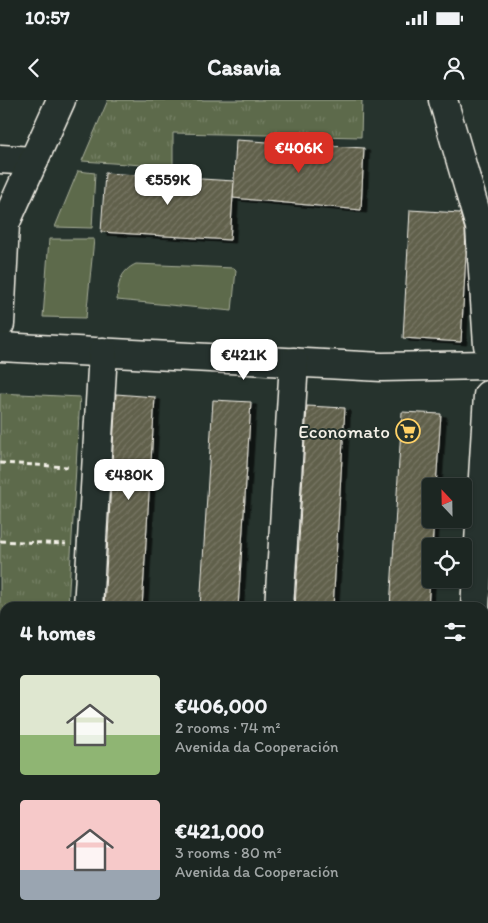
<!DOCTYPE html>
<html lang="en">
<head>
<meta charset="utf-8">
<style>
	body { margin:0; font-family:Itim,sans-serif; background:#252e2a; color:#f1f3f6; height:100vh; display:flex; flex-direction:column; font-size:19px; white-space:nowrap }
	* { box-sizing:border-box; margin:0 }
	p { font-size:16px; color:#a0a5a5 }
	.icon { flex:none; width:28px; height:28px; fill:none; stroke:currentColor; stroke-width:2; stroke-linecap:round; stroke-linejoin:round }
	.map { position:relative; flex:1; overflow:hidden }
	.side { position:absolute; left:0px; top:502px; width:489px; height:321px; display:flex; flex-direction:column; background:#1c2622; border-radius:15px 15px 0 0; box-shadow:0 1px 4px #0004,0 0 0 1px #3a4340 }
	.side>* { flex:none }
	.needle { width:32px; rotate:338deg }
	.fabs { position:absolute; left:422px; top:378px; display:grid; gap:10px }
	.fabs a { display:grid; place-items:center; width:50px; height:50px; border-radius:5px; background:#1c2622; box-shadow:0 1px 4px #0004,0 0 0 1px #3a4340; font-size:25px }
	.price { position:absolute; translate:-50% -42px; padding:0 11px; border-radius:10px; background:#fff; color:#222; font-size:16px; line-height:32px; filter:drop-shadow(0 1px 2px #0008) }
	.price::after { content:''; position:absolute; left:50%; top:30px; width:15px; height:11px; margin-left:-8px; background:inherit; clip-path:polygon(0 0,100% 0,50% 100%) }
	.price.on { background:#d93025; color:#fff }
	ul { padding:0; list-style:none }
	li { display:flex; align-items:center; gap:15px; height:125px; padding:0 20px }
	li span { display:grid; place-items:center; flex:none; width:140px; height:100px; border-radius:5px; color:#555 }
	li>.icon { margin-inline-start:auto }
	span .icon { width:60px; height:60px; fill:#fffc; stroke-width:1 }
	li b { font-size:21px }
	h2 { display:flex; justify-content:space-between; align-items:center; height:60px; padding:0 20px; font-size:21px }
	.status { display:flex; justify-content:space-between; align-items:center; height:35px; padding:0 25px; background:#1c2622; direction:ltr }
	.status svg { height:14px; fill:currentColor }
	header { display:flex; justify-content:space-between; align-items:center; height:65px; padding:0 20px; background:#1c2622; font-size:22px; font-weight:800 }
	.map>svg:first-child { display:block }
	.park { fill:url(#park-tufts); stroke:#a8ae9a }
	.garden { fill:#5d6a4b; stroke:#a8ae9a }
	.building { fill:url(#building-hatch); stroke:#f4f1e8; filter:url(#shadow) }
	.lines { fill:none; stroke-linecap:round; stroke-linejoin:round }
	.minor-casing { stroke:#f4f1e8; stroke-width:31 }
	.highway-casing { stroke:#f4f1e8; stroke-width:31 }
	.path { stroke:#f4f1e8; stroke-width:3; stroke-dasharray:5 4; stroke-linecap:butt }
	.minor { stroke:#26332d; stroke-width:28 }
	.highway { stroke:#706f52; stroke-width:28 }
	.labels { text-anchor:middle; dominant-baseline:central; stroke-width:4; stroke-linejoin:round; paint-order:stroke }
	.poi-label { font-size:19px; fill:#f4f1e8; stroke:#26332d; text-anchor:end }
</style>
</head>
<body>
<div class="status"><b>10:57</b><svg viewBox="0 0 49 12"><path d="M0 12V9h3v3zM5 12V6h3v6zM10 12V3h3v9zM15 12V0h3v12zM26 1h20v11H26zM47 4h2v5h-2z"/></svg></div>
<header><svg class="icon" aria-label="back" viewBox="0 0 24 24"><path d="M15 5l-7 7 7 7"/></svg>Casavia<svg class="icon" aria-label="person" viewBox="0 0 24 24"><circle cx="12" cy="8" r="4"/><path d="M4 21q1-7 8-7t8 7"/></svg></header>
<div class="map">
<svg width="488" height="823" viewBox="0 0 488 823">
	<defs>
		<pattern id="park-tufts" width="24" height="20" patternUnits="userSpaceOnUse" patternTransform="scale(1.25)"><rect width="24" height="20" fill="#5d6a4b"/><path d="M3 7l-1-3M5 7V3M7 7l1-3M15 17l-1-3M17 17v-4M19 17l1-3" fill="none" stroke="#758065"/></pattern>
		<pattern id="building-hatch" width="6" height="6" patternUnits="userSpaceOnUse" patternTransform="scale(1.25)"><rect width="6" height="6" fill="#61604b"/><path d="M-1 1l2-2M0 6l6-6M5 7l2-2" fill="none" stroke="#787765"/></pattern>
		<filter id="shadow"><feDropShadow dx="5.5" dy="3" stdDeviation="0" flood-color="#0009"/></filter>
	</defs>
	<rect width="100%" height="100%" fill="#26332d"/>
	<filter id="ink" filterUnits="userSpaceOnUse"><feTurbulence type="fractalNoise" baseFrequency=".02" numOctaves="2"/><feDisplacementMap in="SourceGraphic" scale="10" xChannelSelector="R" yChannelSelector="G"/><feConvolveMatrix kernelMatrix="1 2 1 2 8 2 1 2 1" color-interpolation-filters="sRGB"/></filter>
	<g filter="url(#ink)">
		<g class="park">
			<polygon points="108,0 362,0 361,37 173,33 173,67 82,61"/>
			<polygon points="0,293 80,297 68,507 5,508 5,547 0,547"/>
		</g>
		<g class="garden">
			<polygon points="78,71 95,73 92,128 55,127"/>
			<polygon points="49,139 94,139 86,218 43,217"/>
			<path d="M136,164L234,168L236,170L232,211L117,200C118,184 120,171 136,164Z"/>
		</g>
		<g class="building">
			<polygon points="236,40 364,48 361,110 233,98"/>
			<polygon points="105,73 234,81 230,140 101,132"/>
			<polygon points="410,110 460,113 465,130 466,155 461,242 403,238"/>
			<polygon points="116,294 155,297 142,508 104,508"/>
			<polygon points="213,300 251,302 238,508 200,508"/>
			<polygon points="307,306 345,308 333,508 295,508"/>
			<polygon points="402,312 441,314 436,386 431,386 431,419 434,419 428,508 390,508"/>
		</g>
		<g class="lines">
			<g class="minor-casing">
				<g id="minor">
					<polyline points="443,0 480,127 488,245"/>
					<polyline points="0,59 34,61"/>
					<polyline points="0,224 5,124 61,0"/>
					<polyline points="0,247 382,267 488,265"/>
					<polyline points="88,508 103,252"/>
					<polyline points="279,508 294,262"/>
					<polyline points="475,508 488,295"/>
					<polyline points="0,575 5,576"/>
					<polyline points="298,819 300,823"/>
					<polyline points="343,823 346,819"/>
				</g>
			</g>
			<g class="highway-casing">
				<g id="highway">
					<polyline points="0,713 5,713"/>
					<polyline points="484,729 488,728"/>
					<polyline points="0,753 5,753"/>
					<polyline points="484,767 488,766"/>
				</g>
			</g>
			<g class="path">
				<polyline points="0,363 69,367"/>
				<polyline points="0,441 66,444"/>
			</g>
			<use href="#minor" class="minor"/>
			<use href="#highway" class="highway"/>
		</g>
	</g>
	<defs>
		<g id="supermarket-ring" transform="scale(1.25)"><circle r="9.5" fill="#26332d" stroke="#ffd166" stroke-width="1.5"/><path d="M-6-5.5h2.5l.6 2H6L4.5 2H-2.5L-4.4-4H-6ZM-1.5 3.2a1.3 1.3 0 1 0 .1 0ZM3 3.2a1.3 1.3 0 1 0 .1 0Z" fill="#ffd166"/></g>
	</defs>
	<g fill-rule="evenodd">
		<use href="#supermarket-ring" x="408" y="331"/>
	</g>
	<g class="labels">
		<g class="poi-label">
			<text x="390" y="331">Economato</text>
		</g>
	</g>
</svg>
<div class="fabs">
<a><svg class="needle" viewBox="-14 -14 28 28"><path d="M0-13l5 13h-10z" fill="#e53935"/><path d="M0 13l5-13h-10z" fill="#a0a5a5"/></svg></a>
<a><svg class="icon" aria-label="locate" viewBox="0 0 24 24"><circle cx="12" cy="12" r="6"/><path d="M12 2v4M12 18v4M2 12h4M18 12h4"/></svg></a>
</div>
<b class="price on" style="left:299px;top:74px">€406K</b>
<b class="price" style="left:168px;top:106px">€559K</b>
<b class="price" style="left:244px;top:281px">€421K</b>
<b class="price" style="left:129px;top:401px">€480K</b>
<section class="side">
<h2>4 homes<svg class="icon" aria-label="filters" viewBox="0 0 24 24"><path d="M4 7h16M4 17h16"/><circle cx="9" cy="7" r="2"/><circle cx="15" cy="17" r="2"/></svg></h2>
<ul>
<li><span style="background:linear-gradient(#dfe7d0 60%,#8fb573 0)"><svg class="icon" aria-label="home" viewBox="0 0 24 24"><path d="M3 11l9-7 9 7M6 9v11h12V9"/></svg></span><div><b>€406,000</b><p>2 rooms · 74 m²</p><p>Avenida da Cooperación</p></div></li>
<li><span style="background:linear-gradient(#f6c9c9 70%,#9aa5b1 0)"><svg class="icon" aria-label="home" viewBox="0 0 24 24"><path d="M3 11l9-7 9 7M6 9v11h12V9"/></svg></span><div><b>€421,000</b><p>3 rooms · 80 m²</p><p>Avenida da Cooperación</p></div></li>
</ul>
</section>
</div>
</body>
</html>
